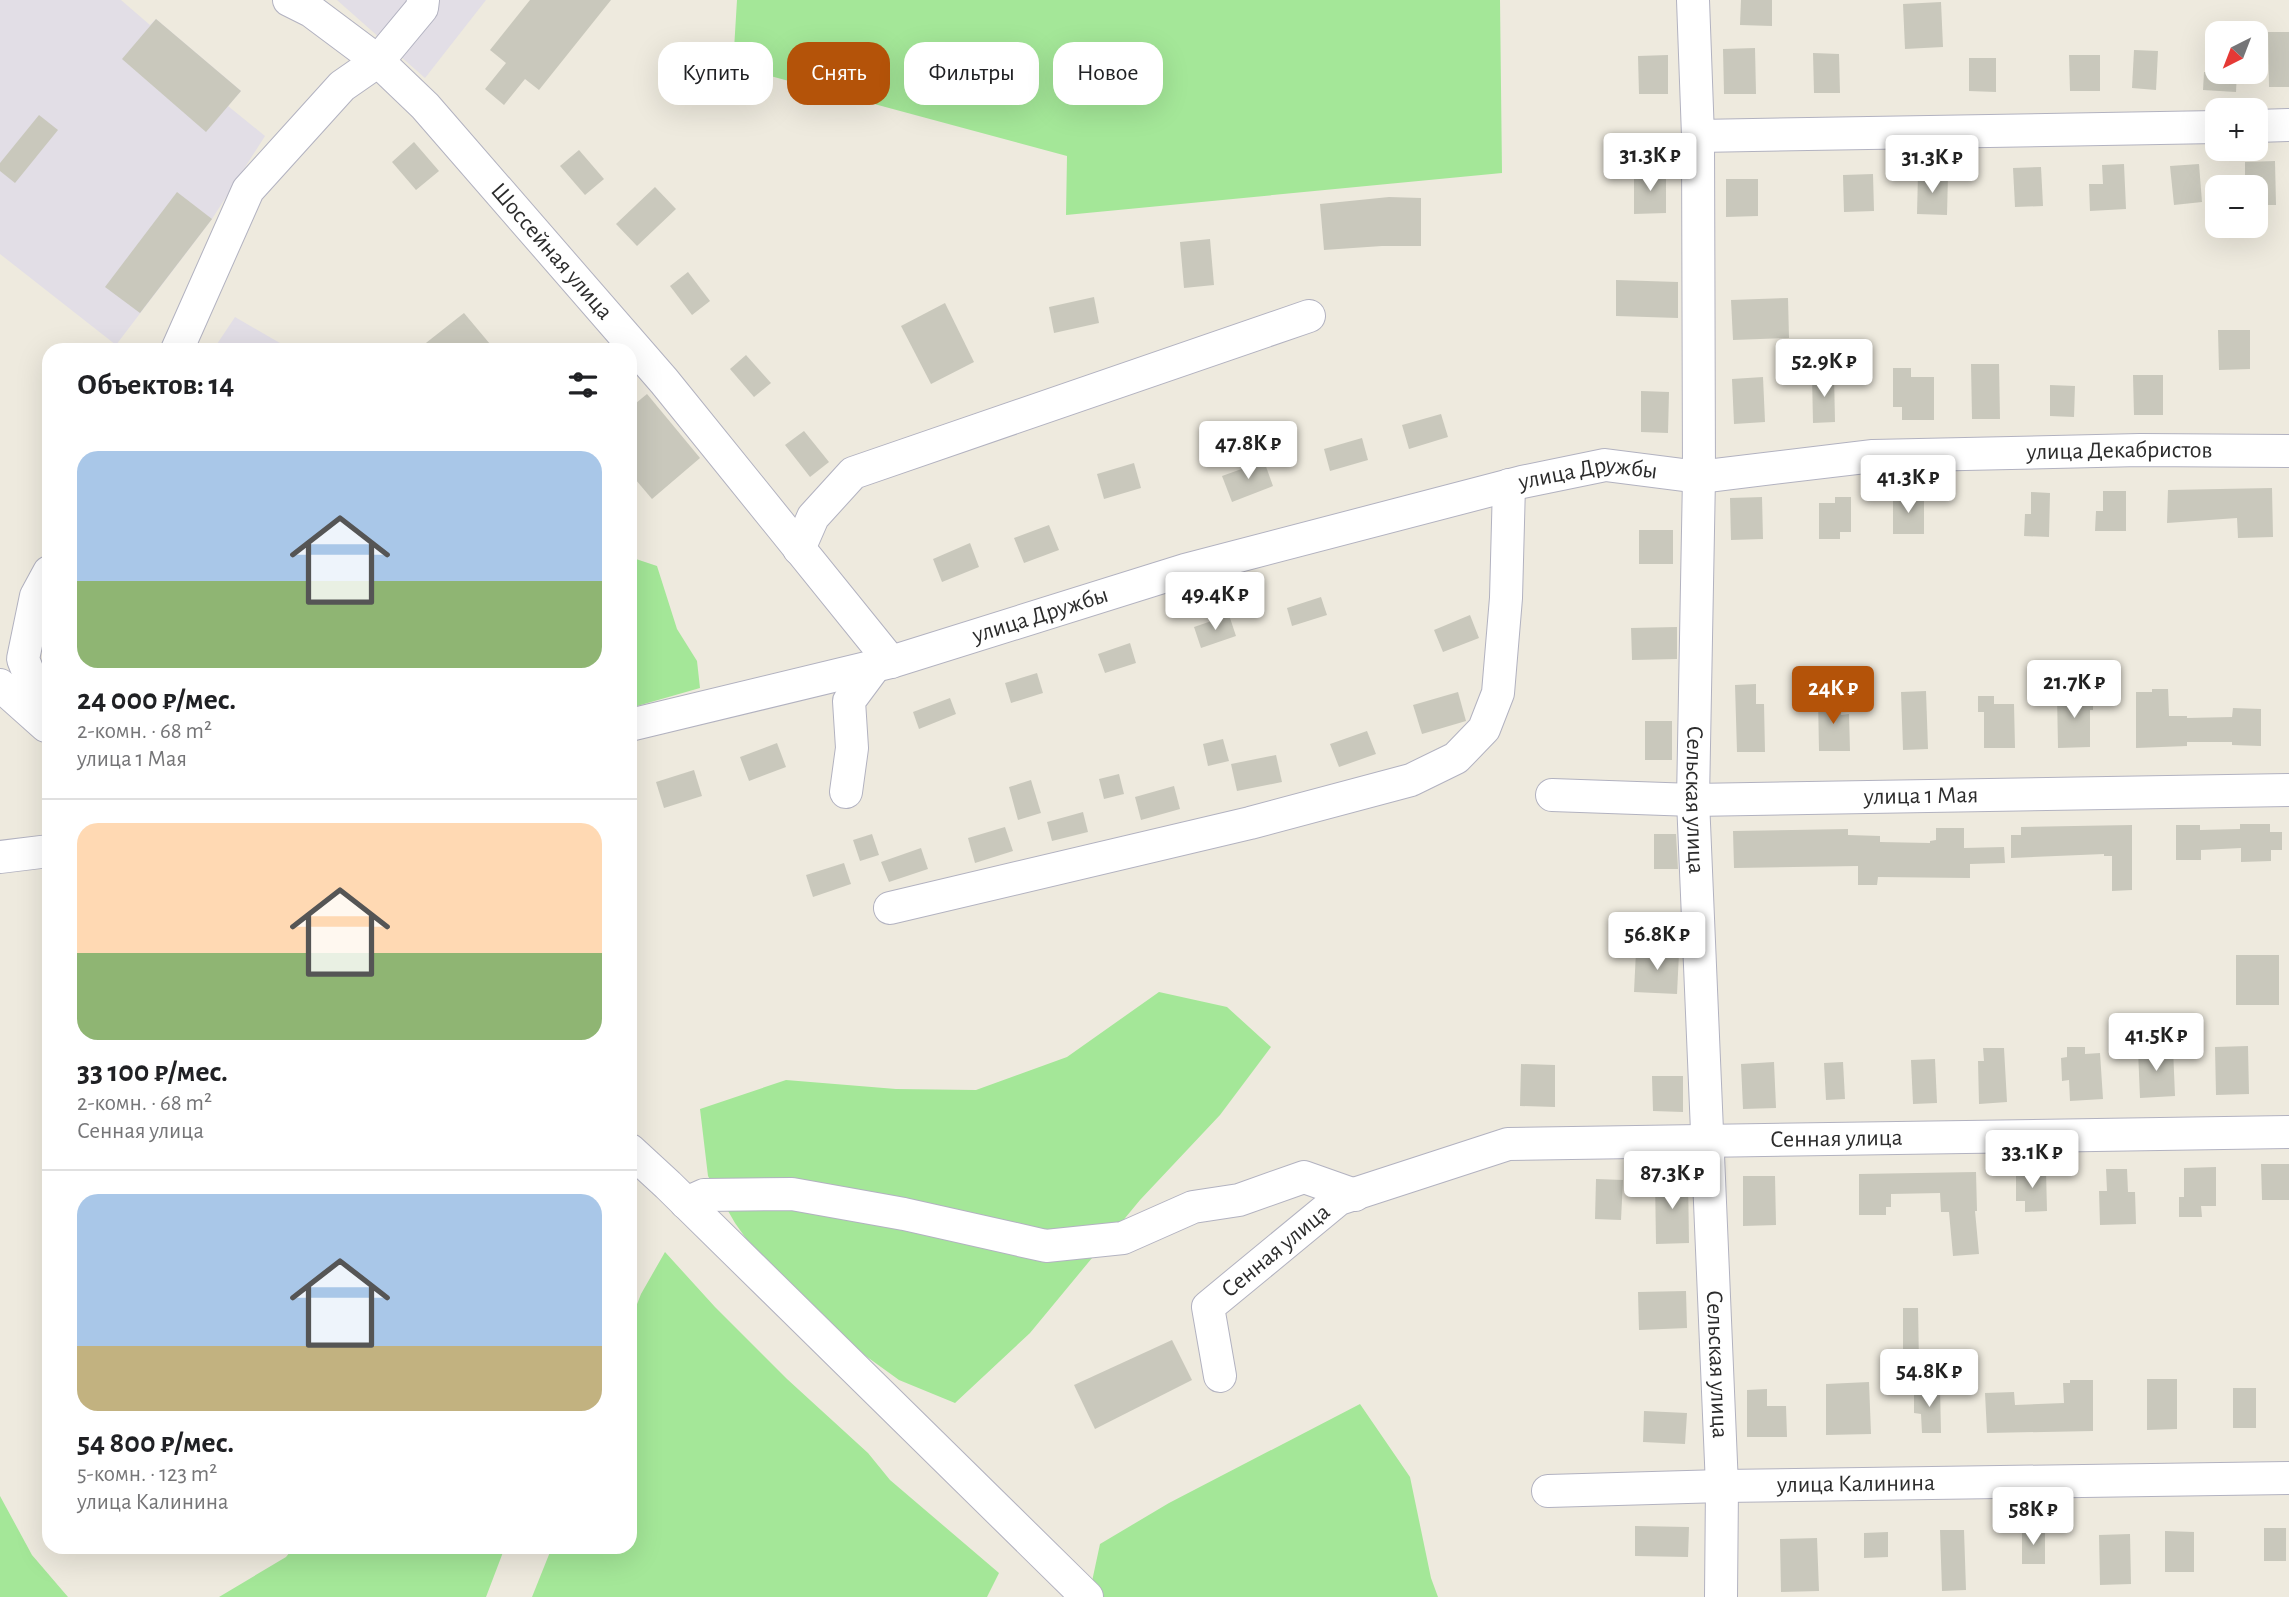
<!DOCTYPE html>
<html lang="ru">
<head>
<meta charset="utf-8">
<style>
	body { margin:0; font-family:"Alegreya Sans",sans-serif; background:#f6f6f6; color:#202124; height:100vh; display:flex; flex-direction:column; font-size:26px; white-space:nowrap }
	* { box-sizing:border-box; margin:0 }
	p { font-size:23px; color:#757577 }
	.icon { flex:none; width:38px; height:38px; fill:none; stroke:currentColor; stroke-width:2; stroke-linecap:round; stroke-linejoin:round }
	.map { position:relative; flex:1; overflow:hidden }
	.sheet { position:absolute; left:42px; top:343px; width:595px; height:1211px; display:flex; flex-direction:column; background:#fff; border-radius:21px; box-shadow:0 7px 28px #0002 }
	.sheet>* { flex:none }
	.guide { position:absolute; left:658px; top:42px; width:665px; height:63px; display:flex; gap:14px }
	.needle { width:46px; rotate:222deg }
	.tools { position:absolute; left:2205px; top:21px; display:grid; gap:14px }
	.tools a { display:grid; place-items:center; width:63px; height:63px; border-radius:14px; background:#fff; box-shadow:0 7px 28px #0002; font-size:35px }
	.price { position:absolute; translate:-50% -60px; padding:0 16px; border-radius:7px; background:#fff; color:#222; font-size:23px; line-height:46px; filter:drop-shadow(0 2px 4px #0008) }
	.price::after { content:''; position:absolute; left:50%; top:42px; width:21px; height:16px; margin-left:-10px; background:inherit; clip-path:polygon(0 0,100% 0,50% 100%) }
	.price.active { background:#b45309; color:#fff }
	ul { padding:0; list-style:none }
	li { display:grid; align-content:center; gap:14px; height:371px; padding:0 35px }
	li+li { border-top:2px solid #e0e0e0 }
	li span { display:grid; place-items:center; height:217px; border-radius:21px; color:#555 }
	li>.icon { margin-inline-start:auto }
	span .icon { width:126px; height:126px; fill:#fffc; stroke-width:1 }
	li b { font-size:30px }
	h2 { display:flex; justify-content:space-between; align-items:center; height:84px; padding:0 35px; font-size:30px }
	.tag { padding:0 24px; border-radius:21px; background:#fff; box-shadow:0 7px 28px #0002; font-size:24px; line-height:63px }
	.tag.active { background:#b45309; color:#fff }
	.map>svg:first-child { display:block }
	.industrial { fill:#e2dee6 }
	.green { fill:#a4e798 }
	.building { fill:#c9c8bc }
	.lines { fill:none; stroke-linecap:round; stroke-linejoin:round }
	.minor-casing { stroke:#b2b2c0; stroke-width:34 }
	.minor { stroke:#fff; stroke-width:32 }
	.labels { text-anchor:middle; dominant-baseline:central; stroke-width:5; stroke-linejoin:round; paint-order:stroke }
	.street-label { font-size:24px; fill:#2c2c2c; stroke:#fff }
</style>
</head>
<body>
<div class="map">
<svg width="2289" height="1597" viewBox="0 0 2289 1597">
	<rect width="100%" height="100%" fill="#eeeade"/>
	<g class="industrial">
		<polygon points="0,0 121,0 150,25 156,19 241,91 228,106 265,136 212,219 116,345 0,254"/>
		<polygon points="337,0 486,0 425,78"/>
		<polygon points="235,317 292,350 213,350"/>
	</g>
	<g class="green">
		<polygon points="737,0 1500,0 1502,173 1066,215 1067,156 733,66"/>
		<polygon points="630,557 657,566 677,629 697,661 700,688 630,708"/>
		<polygon points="1159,992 1227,1007 1271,1047 1220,1115 1140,1200 1030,1333 955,1403 899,1380 791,1302 735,1223 708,1176 700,1109 786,1080 896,1089 976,1090 1067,1057"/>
		<polygon points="665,1252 715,1307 787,1379 868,1453 890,1480 999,1573 987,1597 532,1597 552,1547 630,1547 630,1322 641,1294"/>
		<polygon points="1360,1404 1410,1477 1431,1578 1438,1597 1102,1597 1091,1586 1100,1544 1169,1503"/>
		<polygon points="0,1496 32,1555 68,1597 0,1597"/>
		<polygon points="294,1547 505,1547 486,1597 219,1597 286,1557"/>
	</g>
	<g class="building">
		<polygon points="530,0 611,0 539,90 525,79 504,105 485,89 506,63 490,50"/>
		<polygon points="1741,0 1772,0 1772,26 1740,25"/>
		<polygon points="1941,2 1943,47 1905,49 1903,4"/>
		<polygon points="156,19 241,91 206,132 122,59"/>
		<polygon points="2268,32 2289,32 2289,87 2269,87"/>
		<polygon points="1755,48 1756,94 1724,94 1723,49"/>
		<polygon points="2134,50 2158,51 2156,90 2132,88"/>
		<polygon points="1813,53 1839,54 1840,93 1814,93"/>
		<polygon points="1668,55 1668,94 1639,94 1638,56"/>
		<polygon points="2069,55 2100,55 2100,91 2070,91"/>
		<polygon points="1969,58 1996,58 1996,92 1969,91"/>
		<polygon points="2204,72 2237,72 2236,92 2203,90"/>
		<polygon points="39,115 58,130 15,183 0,171 0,163"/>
		<polygon points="414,142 439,171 416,190 392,162"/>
		<polygon points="579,150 604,179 585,195 560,166"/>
		<polygon points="2275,161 2276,205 2256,205 2256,187 2245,187 2245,162"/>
		<polygon points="2124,164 2126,209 2090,211 2089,184 2103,184 2102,165"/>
		<polygon points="2199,164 2202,202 2174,205 2170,166"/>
		<polygon points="2041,167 2043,206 2015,207 2013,168"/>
		<polygon points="1634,172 1666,172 1666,213 1634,214"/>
		<polygon points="1873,174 1874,211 1844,212 1843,175"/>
		<polygon points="1918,174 1948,175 1947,215 1917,214"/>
		<polygon points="1726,179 1758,179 1758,216 1726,217"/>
		<polygon points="655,187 676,209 637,246 616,224"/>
		<polygon points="177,192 212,219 140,313 105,287"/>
		<polygon points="1389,197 1421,198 1421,246 1382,246 1324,250 1320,204"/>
		<polygon points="1210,239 1214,285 1184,288 1180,242"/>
		<polygon points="688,272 710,301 692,315 670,286"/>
		<polygon points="1616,280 1678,282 1678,318 1616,316"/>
		<polygon points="1094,297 1099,323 1054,333 1049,307"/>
		<polygon points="1788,298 1789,338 1733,340 1731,300"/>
		<polygon points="945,303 974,362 931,384 901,326"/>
		<polygon points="464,313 495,350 417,350"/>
		<polygon points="2218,330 2250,330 2250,369 2219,370"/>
		<polygon points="746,355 771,383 754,397 730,369"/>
		<polygon points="1971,364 1999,364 2000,419 1972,419"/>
		<polygon points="1893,368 1911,368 1911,377 1934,377 1934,420 1902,420 1902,407 1893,407"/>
		<polygon points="1834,374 1835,422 1813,423 1812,375"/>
		<polygon points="2133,375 2163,375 2163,415 2134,415"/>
		<polygon points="1763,377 1765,422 1734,424 1732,379"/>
		<polygon points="2050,385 2075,386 2074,417 2050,416"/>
		<polygon points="1641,391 1669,392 1668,433 1641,432"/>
		<polygon points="647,394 700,458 652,499 630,473 630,408"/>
		<polygon points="1441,414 1448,437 1409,449 1402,425"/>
		<polygon points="804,431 829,462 810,477 785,445"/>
		<polygon points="1362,438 1368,460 1330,471 1324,449"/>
		<polygon points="1264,461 1273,486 1232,502 1222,476"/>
		<polygon points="1134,463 1141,488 1104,499 1097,474"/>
		<polygon points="2272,488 2273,537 2238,538 2237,518 2167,523 2168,490"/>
		<polygon points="2103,491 2126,491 2126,531 2095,531 2096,511 2103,511"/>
		<polygon points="2031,492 2050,493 2049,537 2024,536 2025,514 2031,514"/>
		<polygon points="1893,495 1924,496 1924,534 1893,534"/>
		<polygon points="1762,497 1763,539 1731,540 1730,498"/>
		<polygon points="1835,497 1851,497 1851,532 1840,532 1840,539 1819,539 1819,503 1835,503"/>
		<polygon points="1049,525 1059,550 1024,563 1014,538"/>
		<rect x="1639" y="530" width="34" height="34"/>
		<polygon points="970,543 979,567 942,582 933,559"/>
		<polygon points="1321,597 1327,615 1292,626 1287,608"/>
		<polygon points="1229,615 1236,636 1201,648 1194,627"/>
		<polygon points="1470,615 1479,638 1443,652 1434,630"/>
		<polygon points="1677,627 1677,659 1632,660 1631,628"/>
		<polygon points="1130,643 1136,663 1105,673 1098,654"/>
		<polygon points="1037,673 1043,693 1011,703 1005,683"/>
		<polygon points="1756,684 1756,704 1764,704 1765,752 1737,752 1735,685"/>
		<polygon points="2152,689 2168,689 2169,716 2187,716 2187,718 2232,717 2233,708 2261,709 2261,746 2232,745 2232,742 2187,742 2187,746 2136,748 2136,692 2152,692"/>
		<polygon points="1926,691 1928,749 1903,750 1901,692"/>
		<polygon points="1458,692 1466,721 1422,734 1413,705"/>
		<polygon points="2093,693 2093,710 2090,710 2090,747 2058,748 2057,694"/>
		<polygon points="1978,696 1994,696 1994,704 2014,704 2015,748 1984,748 1984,712 1978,712"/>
		<polygon points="950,698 956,714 919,729 913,712"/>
		<polygon points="1818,698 1841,698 1841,715 1849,714 1850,751 1819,751"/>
		<rect x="1645" y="721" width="27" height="39"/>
		<polygon points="1367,731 1376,754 1339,767 1330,744"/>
		<polygon points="1223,739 1229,761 1208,766 1203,744"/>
		<polygon points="777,743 786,767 749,781 740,757"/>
		<polygon points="1276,755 1282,782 1237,791 1231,764"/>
		<polygon points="694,770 702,796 664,808 656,782"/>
		<polygon points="1119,774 1124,794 1104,799 1099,779"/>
		<polygon points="1031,780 1041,813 1018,820 1009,787"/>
		<polygon points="1174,786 1180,809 1141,820 1135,797"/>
		<polygon points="1083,812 1088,832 1052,841 1047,822"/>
		<polygon points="2240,824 2270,824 2270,832 2282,832 2282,850 2271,850 2271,861 2241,862 2241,848 2201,850 2201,860 2176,860 2176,825 2200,825 2200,830 2240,829"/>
		<polygon points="2132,825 2132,890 2112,891 2112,856 2104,856 2104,854 2011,858 2011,835 2021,835 2021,827"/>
		<polygon points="1005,827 1013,851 975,863 968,838"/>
		<polygon points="1936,828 1964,828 1964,848 2004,847 2005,863 1970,864 1970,878 1878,877 1877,885 1858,885 1858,866 1734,868 1733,831 1848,829 1848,835 1880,836 1880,842 1930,843 1930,841 1936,840"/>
		<polygon points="872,834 879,855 860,861 853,840"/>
		<polygon points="1654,834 1676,834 1678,869 1654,869"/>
		<polygon points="921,848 928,869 889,882 881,862"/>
		<polygon points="844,863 851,884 813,897 806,875"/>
		<polygon points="1636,951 1679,953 1677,994 1634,992"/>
		<rect x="2236" y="955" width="43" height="50"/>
		<polygon points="2248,1046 2249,1094 2216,1095 2215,1047"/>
		<polygon points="2067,1047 2085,1047 2085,1054 2100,1053 2103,1099 2070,1101 2069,1080 2062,1081 2061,1058 2067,1057"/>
		<polygon points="1983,1048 2004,1048 2007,1102 1979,1104 1978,1061 1984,1061"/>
		<polygon points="2173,1048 2175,1096 2140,1098 2138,1050"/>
		<polygon points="1935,1059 1937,1103 1913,1104 1911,1060"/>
		<polygon points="1774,1062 1776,1108 1743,1109 1741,1064"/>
		<polygon points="1843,1062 1845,1099 1826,1100 1824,1063"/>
		<polygon points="1521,1064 1555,1065 1555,1107 1520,1106"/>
		<polygon points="1652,1076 1683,1076 1683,1112 1653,1111"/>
		<polygon points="2261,1164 2289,1164 2289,1200 2262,1200"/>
		<polygon points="2216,1167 2216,1206 2201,1206 2202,1217 2179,1217 2179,1197 2184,1197 2184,1168"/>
		<polygon points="2106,1169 2127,1169 2128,1192 2135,1192 2136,1224 2100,1225 2099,1191 2107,1191"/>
		<polygon points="2016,1170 2046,1170 2047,1211 2025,1212 2025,1201 2016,1201"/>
		<polygon points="1976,1172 1977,1211 1975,1211 1979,1254 1953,1256 1949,1212 1941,1212 1940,1193 1891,1194 1891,1207 1886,1207 1886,1215 1859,1215 1859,1174"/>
		<polygon points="1743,1176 1775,1176 1776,1225 1743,1226"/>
		<polygon points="1688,1178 1689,1243 1656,1244 1655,1179"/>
		<polygon points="1596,1179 1623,1180 1621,1220 1595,1219"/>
		<polygon points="1686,1291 1687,1328 1639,1330 1638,1292"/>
		<polygon points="1903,1308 1918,1308 1919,1364 1903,1365"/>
		<polygon points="1172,1340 1192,1380 1095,1429 1074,1385"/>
		<polygon points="2147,1379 2177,1379 2177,1429 2147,1430"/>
		<polygon points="2070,1380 2093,1380 2093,1431 1987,1433 1985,1393 2014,1392 2015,1405 2064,1403 2063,1383 2070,1383"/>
		<polygon points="1869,1382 1871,1434 1826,1435 1826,1384"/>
		<polygon points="1940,1388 1941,1433 1922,1433 1921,1414 1914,1413 1914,1389"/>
		<rect x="2233" y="1388" width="23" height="40"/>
		<polygon points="1767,1389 1767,1406 1786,1406 1787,1437 1747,1437 1747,1390"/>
		<polygon points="1644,1411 1687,1413 1685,1444 1643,1442"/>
		<polygon points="1635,1526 1689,1527 1688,1557 1635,1556"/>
		<rect x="2264" y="1528" width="22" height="33"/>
		<polygon points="1940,1530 1964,1530 1966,1590 1942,1591"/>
		<polygon points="2022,1530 2045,1531 2045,1564 2022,1564"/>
		<polygon points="2165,1531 2194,1532 2194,1572 2165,1572"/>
		<polygon points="1888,1532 1888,1557 1864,1558 1864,1533"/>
		<polygon points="2130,1534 2131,1584 2100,1585 2099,1535"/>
		<polygon points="1817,1538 1819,1591 1781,1592 1780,1539"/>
	</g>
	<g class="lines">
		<g class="minor-casing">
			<g id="minor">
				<path id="s1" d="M289,0L311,11L378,61L425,106L664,381L891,662"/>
				<path id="s2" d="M1693,0L1698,136L1699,477L1693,800L1722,1486L1721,1597"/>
				<polyline points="2256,126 2289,125"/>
				<polyline points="1698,136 2217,127"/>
				<polyline points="177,350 248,190 342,86 378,61 422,8 423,0"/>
				<polyline points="799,549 813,517 853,473 1309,316"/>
				<polyline points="49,572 36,596 23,659 49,726"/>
				<polyline points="0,685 46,726"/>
				<path id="s3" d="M630,725L891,662L1185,570L1522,482L1605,465L1699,477L1873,456L2140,450L2289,451"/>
				<polyline points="846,792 852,748 849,701 875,666"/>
				<path id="s4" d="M1552,795L1693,800L2289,790"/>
				<polyline points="0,857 49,851"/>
				<polyline points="890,908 1250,823 1411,780 1456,758 1484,729 1498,693 1506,598 1509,485"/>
				<polyline points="630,1150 668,1185 1087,1597"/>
				<polyline points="686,1203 704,1195 792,1194 904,1214 1046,1246 1123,1238 1193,1207 1239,1200 1304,1177 1355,1195"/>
				<path id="s5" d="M1220,1376L1208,1307L1339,1199L1508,1144L2289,1132"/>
				<path id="s6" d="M1548,1491L1722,1486L2289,1478"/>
			</g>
		</g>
		<use href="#minor" class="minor"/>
	</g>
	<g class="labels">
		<g class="street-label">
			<text stroke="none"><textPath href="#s1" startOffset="366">Шоссейная улица</textPath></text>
			<text stroke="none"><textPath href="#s3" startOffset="1526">улица Декабристов</textPath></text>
			<text stroke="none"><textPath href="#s3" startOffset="992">улица Дружбы</textPath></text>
			<text stroke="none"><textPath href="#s3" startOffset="425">улица Дружбы</textPath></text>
			<text stroke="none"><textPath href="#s4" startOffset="369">улица 1 Мая</textPath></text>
			<text stroke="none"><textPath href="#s2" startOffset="800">Сельская улица</textPath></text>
			<text stroke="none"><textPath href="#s5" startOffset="746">Сенная улица</textPath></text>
			<text stroke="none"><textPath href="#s5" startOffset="158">Сенная улица</textPath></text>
			<text stroke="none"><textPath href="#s2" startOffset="1365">Сельская улица</textPath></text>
			<text stroke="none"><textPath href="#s6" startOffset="308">улица Калинина</textPath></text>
		</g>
	</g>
</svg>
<div class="tools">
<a><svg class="needle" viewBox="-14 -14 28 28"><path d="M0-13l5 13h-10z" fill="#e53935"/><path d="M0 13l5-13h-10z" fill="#757577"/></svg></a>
<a>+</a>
<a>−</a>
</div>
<b class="price" style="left:1650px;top:193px">31.3K ₽</b>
<b class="price" style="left:1932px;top:195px">31.3K ₽</b>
<b class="price" style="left:1824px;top:399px">52.9K ₽</b>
<b class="price" style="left:1248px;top:481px">47.8K ₽</b>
<b class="price" style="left:1908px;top:515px">41.3K ₽</b>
<b class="price" style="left:1215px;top:632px">49.4K ₽</b>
<b class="price" style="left:2074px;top:720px">21.7K ₽</b>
<b class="price active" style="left:1833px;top:726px">24K ₽</b>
<b class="price" style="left:1657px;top:972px">56.8K ₽</b>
<b class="price" style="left:2156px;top:1073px">41.5K ₽</b>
<b class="price" style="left:2032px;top:1190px">33.1K ₽</b>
<b class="price" style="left:1672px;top:1211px">87.3K ₽</b>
<b class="price" style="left:1929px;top:1409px">54.8K ₽</b>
<b class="price" style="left:2033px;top:1547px">58K ₽</b>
<div class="guide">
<a class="tag">Купить</a>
<a class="tag active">Снять</a>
<a class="tag">Фильтры</a>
<a class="tag">Новое</a>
</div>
<section class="sheet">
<h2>Объектов: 14<svg class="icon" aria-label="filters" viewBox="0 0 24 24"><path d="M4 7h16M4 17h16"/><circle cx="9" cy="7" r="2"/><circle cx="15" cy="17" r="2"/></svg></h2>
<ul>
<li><span style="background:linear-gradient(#a9c7e8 60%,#8fb573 0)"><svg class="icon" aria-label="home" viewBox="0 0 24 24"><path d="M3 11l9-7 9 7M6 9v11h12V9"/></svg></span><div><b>24 000 ₽/мес.</b><p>2-комн. · 68 m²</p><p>улица 1 Мая</p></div></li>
<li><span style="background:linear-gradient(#ffd9b3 60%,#8fb573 0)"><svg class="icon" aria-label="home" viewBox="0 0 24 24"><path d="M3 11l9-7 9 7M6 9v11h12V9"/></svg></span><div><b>33 100 ₽/мес.</b><p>2-комн. · 68 m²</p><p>Сенная улица</p></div></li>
<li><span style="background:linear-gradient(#a9c7e8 70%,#c2b280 0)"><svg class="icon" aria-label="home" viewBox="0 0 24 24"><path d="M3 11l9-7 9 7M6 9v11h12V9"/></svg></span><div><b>54 800 ₽/мес.</b><p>5-комн. · 123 m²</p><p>улица Калинина</p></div></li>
</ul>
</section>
</div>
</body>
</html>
